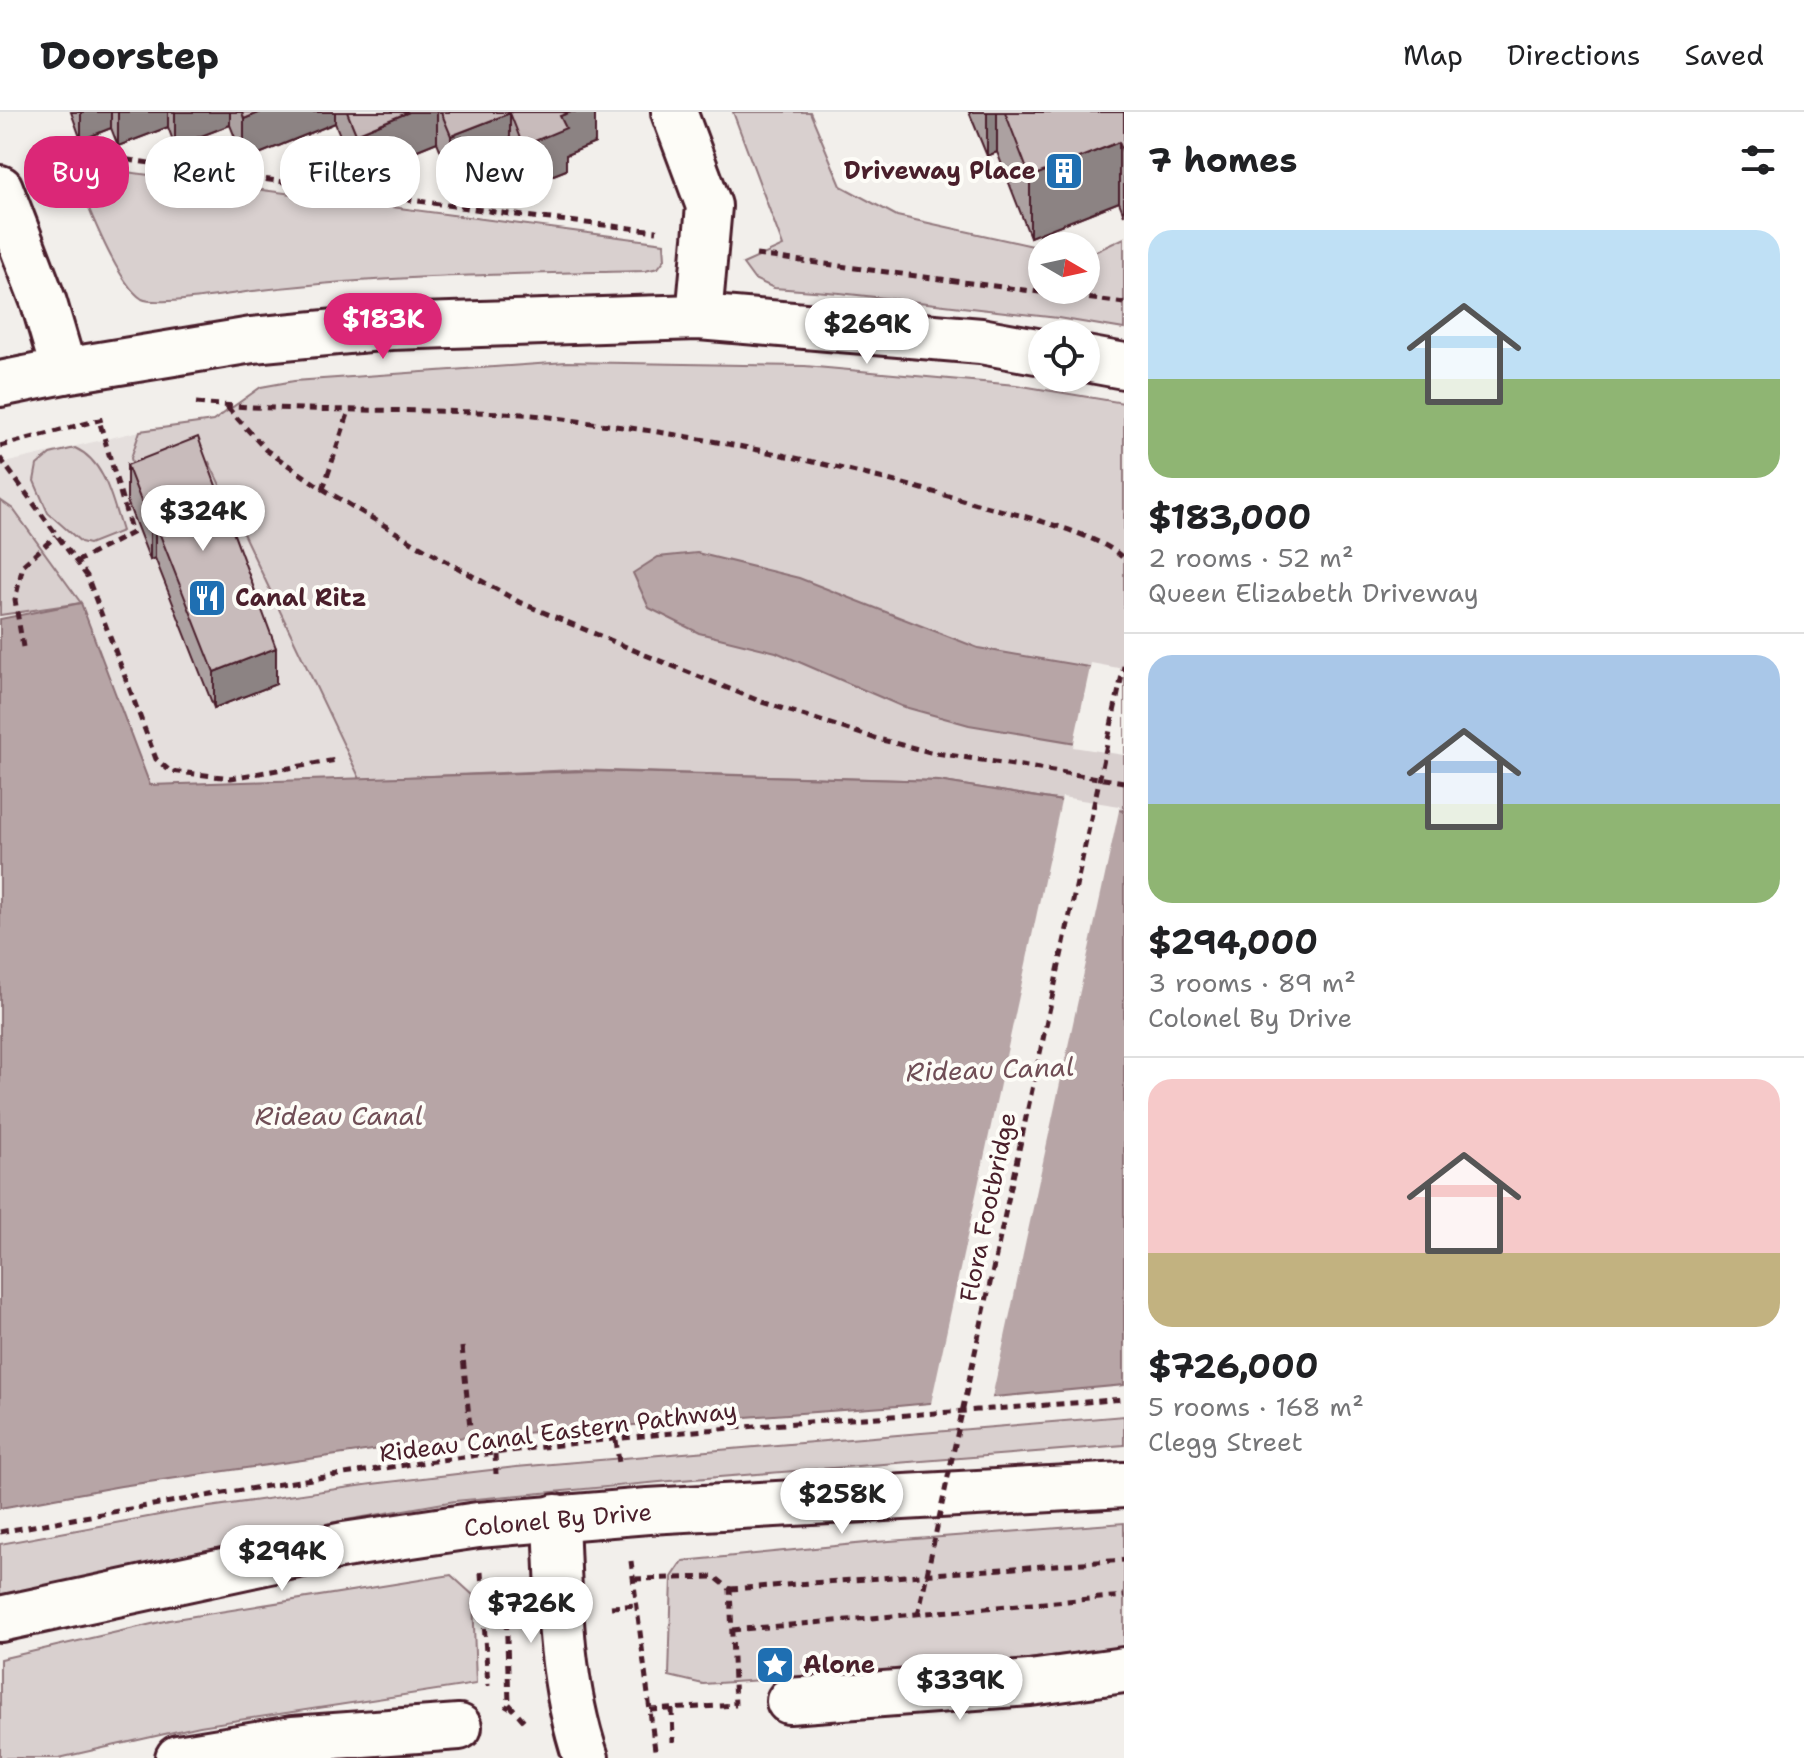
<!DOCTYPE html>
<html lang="en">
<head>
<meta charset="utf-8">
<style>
	body { margin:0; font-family:"Shantell Sans",sans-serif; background:#f2f2f2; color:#202124; height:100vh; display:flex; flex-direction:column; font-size:30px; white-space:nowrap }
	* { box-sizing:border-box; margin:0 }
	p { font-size:26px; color:#757577 }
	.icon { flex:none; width:44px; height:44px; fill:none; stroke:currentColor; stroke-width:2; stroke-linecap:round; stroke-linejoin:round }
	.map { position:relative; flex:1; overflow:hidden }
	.drawer { display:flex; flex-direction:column; background:#fff; width:680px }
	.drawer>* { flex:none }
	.hud { position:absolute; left:24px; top:24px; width:760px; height:72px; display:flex; gap:16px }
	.needle { width:52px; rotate:99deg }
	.controls { position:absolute; left:1028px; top:120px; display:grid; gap:16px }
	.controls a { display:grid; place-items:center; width:72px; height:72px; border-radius:50%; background:#fff; box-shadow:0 4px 12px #0003; font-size:40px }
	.price { position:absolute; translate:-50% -68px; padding:0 18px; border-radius:28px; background:#fff; color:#222; font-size:26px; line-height:52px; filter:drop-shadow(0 2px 4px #0008) }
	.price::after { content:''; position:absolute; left:50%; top:48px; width:24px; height:18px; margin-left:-12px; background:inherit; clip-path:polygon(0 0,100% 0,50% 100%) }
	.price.selected { background:#db2777; color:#fff }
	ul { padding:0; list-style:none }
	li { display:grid; align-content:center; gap:16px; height:424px; padding:0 24px }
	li+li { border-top:2px solid #e0e0e0 }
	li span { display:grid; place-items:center; height:248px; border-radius:24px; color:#555 }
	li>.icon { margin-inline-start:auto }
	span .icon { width:144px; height:144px; fill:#fffc; stroke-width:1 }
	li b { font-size:34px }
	h2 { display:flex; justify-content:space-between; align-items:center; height:96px; padding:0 24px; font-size:34px }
	.tag { padding:0 28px; border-radius:32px; background:#fff; box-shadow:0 4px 12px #0003; font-size:28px; line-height:72px }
	.tag.selected { background:#db2777; color:#fff }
	header { display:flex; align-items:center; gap:48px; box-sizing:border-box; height:112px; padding:0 40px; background:#fff; border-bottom:2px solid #e0e0e0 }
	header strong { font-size:38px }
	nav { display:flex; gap:44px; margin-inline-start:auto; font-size:28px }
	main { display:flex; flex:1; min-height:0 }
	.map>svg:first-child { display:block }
	.built { fill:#e5dfdd }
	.green { fill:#d9d0cf; stroke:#92787d; stroke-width:2 }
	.water { fill:#b7a5a6; stroke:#8b6f75; stroke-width:2 }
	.pier { fill:#f2efeb }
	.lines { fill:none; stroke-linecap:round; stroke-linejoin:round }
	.minor-casing { stroke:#4a1f2b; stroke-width:50 }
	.major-casing { stroke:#4a1f2b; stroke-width:50 }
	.path { stroke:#4a1f2b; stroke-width:5; stroke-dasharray:8 6; stroke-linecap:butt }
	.minor { stroke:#fdfcf7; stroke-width:44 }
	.major { stroke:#fdfcf7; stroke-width:44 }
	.path-bridge { stroke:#4a1f2b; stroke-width:5; stroke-dasharray:8 6; stroke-linecap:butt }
	.wall { fill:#aca1a1; stroke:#4a1f2b; stroke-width:2 }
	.shaded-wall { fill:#8c8383; stroke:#4a1f2b; stroke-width:2 }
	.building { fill:#c8bbbb; stroke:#4a1f2b; stroke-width:2 }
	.labels { text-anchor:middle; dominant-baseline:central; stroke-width:8; stroke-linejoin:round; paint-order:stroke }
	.poi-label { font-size:24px; font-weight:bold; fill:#4a1f2b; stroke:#fdfcf7; text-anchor:start }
	.street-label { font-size:24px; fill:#4a1f2b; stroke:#fdfcf7 }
	.water-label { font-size:26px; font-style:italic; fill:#704e56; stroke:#fdfcf7 }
</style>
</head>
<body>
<header>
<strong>Doorstep</strong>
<nav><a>Map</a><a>Directions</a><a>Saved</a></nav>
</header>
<main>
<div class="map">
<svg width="1124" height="1646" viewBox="0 0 1124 1646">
	<rect width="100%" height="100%" fill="#f2efeb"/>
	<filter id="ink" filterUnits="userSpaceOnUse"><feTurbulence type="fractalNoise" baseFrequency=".0125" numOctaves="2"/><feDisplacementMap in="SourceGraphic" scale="16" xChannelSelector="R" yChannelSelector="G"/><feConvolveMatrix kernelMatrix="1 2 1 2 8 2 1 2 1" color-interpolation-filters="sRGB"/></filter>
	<g filter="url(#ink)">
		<polygon class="built" points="140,319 131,346 209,350 360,667 150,673 81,491 13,397 0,388 0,352"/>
		<g class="green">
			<polygon points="733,0 810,0 841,74 897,104 1042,136 1042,178 1086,178 1086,144 1124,126 1124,217 1058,206 840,181 774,176 754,167 743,152 783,134"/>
			<path d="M73,53L664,131L665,147L658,156L645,159C517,162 389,163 262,178C240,180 157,195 142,187C117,172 82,82 73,53Z"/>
			<polygon points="566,250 805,254 1016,273 1124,291 1124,699 938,669 576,658 360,667 209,350 139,380 131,346 140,319 213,309 261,275 294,269"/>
			<path d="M75,336C106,350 112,389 122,419L89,432L81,430L48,401L34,369L37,353L50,342Z"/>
			<polygon points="0,388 13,397 81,491 0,503"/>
			<polygon points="1124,1304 1124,1333 681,1368 455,1389 335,1410 0,1485 0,1432 181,1399 372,1372 516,1355"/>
			<polygon points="1124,1411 1124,1535 979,1553 703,1572 669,1564 672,1465 683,1449 876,1430"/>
			<polygon points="451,1463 473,1483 476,1572 200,1614 59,1646 0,1646 0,1547 169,1508"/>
		</g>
		<g class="water">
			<polygon points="697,441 799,466 978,536 1124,561 1124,639 969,613 901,594 776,540 699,521 649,496 633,461 658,445"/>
			<polygon points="81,491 150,673 588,659 938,669 1124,699 1124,1273 898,1294 455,1326 121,1374 0,1396 0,507"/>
		</g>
		<g class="pier">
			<polygon points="1091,551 1124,557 1124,643 1073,635"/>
			<polygon points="1062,685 1120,694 991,1290 930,1296"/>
		</g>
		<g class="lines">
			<g class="minor-casing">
				<g id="minor">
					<polyline points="674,0 709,94 699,205"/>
					<polyline points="0,76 44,191 64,259"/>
					<path d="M556,1405C559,1485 560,1570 586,1646"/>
					<polyline points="789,1589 1030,1571 1124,1558"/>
					<polyline points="178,1646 293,1627 459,1615"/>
				</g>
			</g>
			<g class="major-casing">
				<g id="major">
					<polyline points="1086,247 1124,254"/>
					<polyline points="0,272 64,259 252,228 390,215 632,207 699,205 981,229 1042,240"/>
					<polyline points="0,1507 344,1433 478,1413 648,1399 1124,1373"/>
				</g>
			</g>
			<g class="path">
				<polyline points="44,36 524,104 657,119"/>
				<polyline points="756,143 1124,191"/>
				<path d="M196,291C304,301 413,296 522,302C548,304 574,309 600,312C731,328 857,358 984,394C1019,403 1101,422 1124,447"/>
				<polyline points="227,295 266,338 323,377 414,431 519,490 648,544 762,590 874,626 930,640 1124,670"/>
				<polyline points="0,334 103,307"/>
				<polyline points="0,346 87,464 156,647 170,659 231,666 336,648"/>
				<polyline points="323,377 349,299"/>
				<polyline points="76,450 132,421 99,308"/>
				<polyline points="23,535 15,488 23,453 56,424"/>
				<polyline points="462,1235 473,1345"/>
				<polyline points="616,1328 619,1351"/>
				<polyline points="495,1342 496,1362"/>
				<path d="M0,1420C238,1377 478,1337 719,1317C854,1306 989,1298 1124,1287"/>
				<polyline points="631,1449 656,1646"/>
				<polyline points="481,1460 488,1574"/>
				<polyline points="634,1467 715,1465 730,1477 735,1593"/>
				<polyline points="730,1477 1124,1448"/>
				<polyline points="506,1495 509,1592 506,1597"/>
				<polyline points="611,1495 637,1493"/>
				<polyline points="732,1518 1124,1484"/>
				<polyline points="509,1592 524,1609"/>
				<polyline points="672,1597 673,1630"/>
				<polyline points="650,1598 736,1593"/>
			</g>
			<use href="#minor" class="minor"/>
			<use href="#major" class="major"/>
			<polyline class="path-bridge" points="918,1503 1124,554"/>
		</g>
		<g class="wall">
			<polygon points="71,0 595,0 595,31 566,43 566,58 523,75 510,42 451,65 437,30 356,63 335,11 244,48 230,13 175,34 168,15 118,34 111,16 81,28"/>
			<polygon points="969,0 1124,0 1124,103 1119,90 1030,125 997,40 987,44"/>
			<polygon points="127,353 276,572 214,596 155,446 150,448 127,389"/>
		</g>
		<g class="shaded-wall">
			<polygon points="81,0 111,0 111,16 81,28"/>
			<polygon points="118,0 168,0 168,15 118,34"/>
			<polygon points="175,0 230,0 230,13 175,34"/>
			<polygon points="261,0 335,0 335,11 244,48 244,7"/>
			<polygon points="409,0 437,0 437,30 356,63 356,22"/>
			<polygon points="571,0 595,0 595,31 566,43 566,58 523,75 523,34 560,4"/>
			<polygon points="987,0 997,0 997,40 987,44"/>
			<polygon points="510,1 510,42 451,65 451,24"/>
			<polygon points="1119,30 1119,90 1030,125 1030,65"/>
			<polygon points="155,410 155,446 150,448 150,412"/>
			<polygon points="276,536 276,572 214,596 214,560"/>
		</g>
		<g class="building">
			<polygon points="242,0 261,0 244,7"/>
			<polygon points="347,0 409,0 356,22"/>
			<polygon points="441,0 571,0 560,4 566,16 523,34 510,1 451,24"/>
			<polygon points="1005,0 1124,0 1124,43 1119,30 1030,65"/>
			<polygon points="198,325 276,536 214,560 155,410 150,412 127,353"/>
		</g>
	</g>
	<defs>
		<g id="building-square" transform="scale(2)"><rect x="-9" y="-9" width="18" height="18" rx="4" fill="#1f6fb2" stroke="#fdfcf7"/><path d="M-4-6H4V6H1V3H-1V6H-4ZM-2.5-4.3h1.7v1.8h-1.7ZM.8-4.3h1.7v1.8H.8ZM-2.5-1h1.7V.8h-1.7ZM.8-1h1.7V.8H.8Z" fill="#fff"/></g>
		<g id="restaurant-square" transform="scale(2)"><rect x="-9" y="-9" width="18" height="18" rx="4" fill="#1f6fb2" stroke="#fdfcf7"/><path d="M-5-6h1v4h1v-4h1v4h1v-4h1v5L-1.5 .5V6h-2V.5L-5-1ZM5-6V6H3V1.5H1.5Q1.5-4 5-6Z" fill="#fff"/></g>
		<g id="sight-square" transform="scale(2)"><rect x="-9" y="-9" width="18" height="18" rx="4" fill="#1f6fb2" stroke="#fdfcf7"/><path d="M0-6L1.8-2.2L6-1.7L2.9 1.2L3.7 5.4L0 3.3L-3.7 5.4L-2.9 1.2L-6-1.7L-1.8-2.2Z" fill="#fff"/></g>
	</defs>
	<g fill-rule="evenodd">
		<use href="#building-square" x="1064" y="59"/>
		<use href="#restaurant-square" x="207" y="486"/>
		<use href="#sight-square" x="775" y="1553"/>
	</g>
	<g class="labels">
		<g class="poi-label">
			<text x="1036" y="59" text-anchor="end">Driveway Place</text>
			<text x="235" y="486">Canal Ritz</text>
			<text x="803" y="1553">Alone</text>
		</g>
		<g class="street-label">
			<text transform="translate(988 1095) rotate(-78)">Flora Footbridge</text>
			<text transform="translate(558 1320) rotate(-7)">Rideau Canal Eastern Pathway</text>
			<text transform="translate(558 1408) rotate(-5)">Colonel By Drive</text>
		</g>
		<g class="water-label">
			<text transform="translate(990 957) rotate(-2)">Rideau Canal</text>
			<text x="339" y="1003">Rideau Canal</text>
		</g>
	</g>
</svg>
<div class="controls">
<a><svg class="needle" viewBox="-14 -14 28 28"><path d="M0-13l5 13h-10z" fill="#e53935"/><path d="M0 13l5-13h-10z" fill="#757577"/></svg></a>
<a><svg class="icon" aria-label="locate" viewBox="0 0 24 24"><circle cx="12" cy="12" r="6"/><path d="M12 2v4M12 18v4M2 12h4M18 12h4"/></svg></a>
</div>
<b class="price selected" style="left:383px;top:249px">$183K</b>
<b class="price" style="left:867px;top:254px">$269K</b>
<b class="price" style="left:203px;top:441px">$324K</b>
<b class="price" style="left:842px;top:1424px">$258K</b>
<b class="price" style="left:282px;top:1481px">$294K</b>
<b class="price" style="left:531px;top:1533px">$726K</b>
<b class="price" style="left:960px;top:1610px">$339K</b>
<div class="hud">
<a class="tag selected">Buy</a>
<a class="tag">Rent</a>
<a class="tag">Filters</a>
<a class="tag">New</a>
</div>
</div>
<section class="drawer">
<h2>7 homes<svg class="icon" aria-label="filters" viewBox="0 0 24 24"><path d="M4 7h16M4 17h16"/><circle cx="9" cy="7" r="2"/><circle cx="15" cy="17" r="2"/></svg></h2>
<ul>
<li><span style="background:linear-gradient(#bfe0f5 60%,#8fb573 0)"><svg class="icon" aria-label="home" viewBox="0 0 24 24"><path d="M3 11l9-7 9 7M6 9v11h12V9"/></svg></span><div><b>$183,000</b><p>2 rooms · 52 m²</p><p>Queen Elizabeth Driveway</p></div></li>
<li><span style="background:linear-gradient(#a9c7e8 60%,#8fb573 0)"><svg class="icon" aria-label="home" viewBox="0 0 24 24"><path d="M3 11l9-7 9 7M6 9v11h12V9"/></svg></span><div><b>$294,000</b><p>3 rooms · 89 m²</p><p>Colonel By Drive</p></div></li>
<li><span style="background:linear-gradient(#f6c9c9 70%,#c2b280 0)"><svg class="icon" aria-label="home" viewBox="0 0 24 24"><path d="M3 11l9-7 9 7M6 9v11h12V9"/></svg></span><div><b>$726,000</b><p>5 rooms · 168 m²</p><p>Clegg Street</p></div></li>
</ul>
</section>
</main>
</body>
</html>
